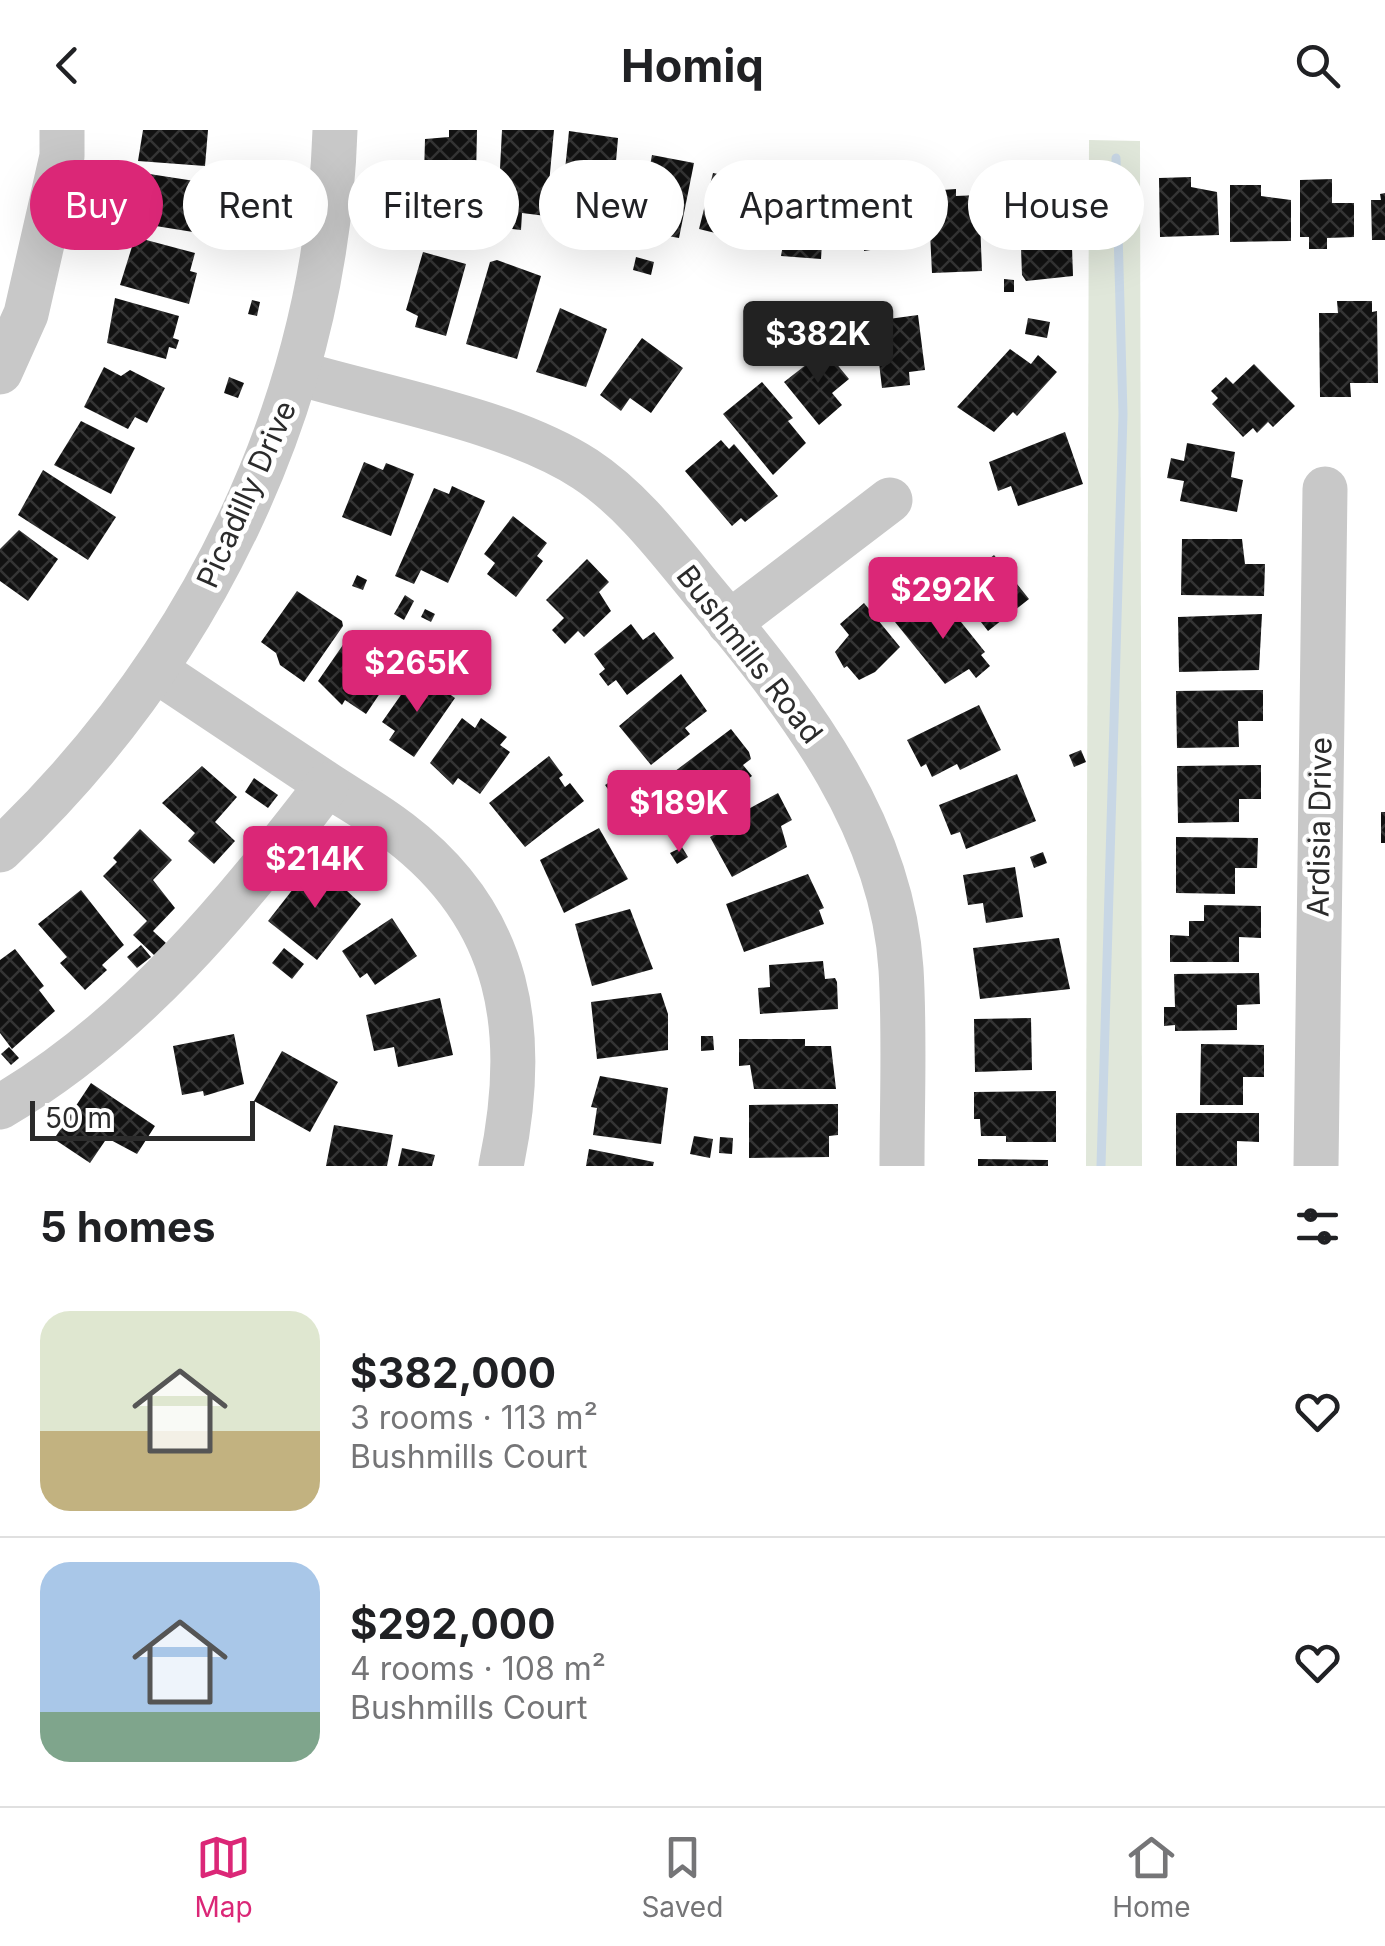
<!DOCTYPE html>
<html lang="en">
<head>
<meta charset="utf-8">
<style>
	body { margin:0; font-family:Inter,sans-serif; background:#f2f2f2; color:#202124; height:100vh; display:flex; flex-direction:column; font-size:38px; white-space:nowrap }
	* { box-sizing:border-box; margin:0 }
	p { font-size:32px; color:#757577 }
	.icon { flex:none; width:55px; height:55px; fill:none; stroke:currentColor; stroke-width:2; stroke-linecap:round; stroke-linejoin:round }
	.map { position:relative; height:1036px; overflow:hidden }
	.details { display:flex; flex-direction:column; background:#fff; flex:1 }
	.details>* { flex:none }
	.top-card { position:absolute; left:30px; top:30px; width:1325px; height:90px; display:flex; gap:20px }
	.scale { position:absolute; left:30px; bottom:25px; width:225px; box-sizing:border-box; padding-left:10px; border:5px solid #2b2b2b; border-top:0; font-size:28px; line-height:35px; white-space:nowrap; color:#2b2b2b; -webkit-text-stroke:8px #fff; paint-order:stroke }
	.price { position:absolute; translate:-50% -85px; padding:0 22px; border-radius:10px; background:#db2777; color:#fff; font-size:32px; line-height:65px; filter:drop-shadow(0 2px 5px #0008) }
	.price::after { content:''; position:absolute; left:50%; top:60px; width:30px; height:22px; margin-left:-15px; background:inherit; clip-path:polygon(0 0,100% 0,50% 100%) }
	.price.active { background:#222; color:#fff }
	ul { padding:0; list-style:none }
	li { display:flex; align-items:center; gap:30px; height:250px; padding:0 40px }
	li+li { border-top:2px solid #e0e0e0 }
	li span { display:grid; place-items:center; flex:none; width:280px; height:200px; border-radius:30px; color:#555 }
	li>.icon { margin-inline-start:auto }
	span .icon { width:120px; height:120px; fill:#fffc; stroke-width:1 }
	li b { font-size:42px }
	h2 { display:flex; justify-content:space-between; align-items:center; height:120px; padding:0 40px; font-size:42px }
	.tag { padding:0 35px; border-radius:45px; background:#fff; box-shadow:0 10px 40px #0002; font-size:35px; line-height:90px }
	.tag.active { background:#db2777; color:#fff }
	header { display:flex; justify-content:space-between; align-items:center; height:130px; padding:0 40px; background:#fff; font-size:45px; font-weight:700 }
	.tab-bar { display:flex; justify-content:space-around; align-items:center; height:140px; border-top:2px solid #e0e0e0; background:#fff; font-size:28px; color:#757577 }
	.tab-bar a { display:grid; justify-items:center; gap:5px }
	.tab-bar .active { color:#db2777 }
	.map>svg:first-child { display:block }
	.park { fill:#e0e7da }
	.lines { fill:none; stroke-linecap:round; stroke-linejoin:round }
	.stream { stroke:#c8d7e5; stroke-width:9 }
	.building { fill:url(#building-cross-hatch) }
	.minor { stroke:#c8c8c8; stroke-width:45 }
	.labels { text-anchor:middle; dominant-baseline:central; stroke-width:10; stroke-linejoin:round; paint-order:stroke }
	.street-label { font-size:30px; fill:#2b2b2b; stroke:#fff }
</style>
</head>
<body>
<header><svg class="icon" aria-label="back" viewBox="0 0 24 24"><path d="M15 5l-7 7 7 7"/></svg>Homiq<svg class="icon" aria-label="search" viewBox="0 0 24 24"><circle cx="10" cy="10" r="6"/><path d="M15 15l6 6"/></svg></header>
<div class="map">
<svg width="1385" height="1036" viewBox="0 0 1385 1036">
	<defs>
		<pattern id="building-cross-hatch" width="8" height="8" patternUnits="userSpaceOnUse" patternTransform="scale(2.5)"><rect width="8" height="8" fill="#121212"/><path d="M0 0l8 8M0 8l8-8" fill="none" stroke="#353535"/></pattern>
	</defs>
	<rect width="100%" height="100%" fill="#fff"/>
	<polygon class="park" points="1089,10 1140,11 1142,1036 1086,1036"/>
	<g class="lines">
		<polyline class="stream" points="1101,1036 1123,284 1116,28"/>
	</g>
	<g class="building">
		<polygon points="143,0 208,0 205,36 138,31"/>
		<polygon points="449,0 477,0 476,48 424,46 425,9 449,7"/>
		<polygon points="502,0 554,0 546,86 522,83 521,100 497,97"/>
		<polygon points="569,1 618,8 611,90 605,95 560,88"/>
		<polygon points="652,25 694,33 679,108 629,99 639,50 647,51"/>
		<polygon points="143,43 227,56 222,88 225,103 218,106 137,93"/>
		<polygon points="713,43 757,51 744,110 699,99"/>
		<polygon points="1191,47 1191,57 1217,62 1219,105 1160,107 1159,48"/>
		<polygon points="1332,49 1332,73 1354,73 1354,107 1327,108 1327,119 1309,119 1309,107 1300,107 1300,50"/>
		<polygon points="1230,55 1261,55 1261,66 1291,70 1291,111 1230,112"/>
		<polygon points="956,59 956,66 979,65 982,141 932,143 928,61"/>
		<polygon points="853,60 884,61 883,74 905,80 903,115 864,121 864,113 851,113"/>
		<polygon points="1070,60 1073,146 1026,151 1022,145 1019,63"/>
		<polygon points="792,62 839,65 835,114 822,113 821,129 781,126"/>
		<polygon points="1385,63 1385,110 1372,110 1371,70 1381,70 1380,64"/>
		<polygon points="135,107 195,123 190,141 197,143 189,174 120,155"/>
		<polygon points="423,122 466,134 446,206 415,197 418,186 406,180"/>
		<polygon points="636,127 654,132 651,145 633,140"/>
		<polygon points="497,130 541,146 517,229 466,214 490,132"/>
		<polygon points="1004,149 1014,150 1014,162 1004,162"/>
		<polygon points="115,168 179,186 173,208 179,210 176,219 169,217 166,229 107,213"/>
		<polygon points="252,170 260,172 257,186 248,184"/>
		<polygon points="1337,171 1372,171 1372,182 1377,181 1378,253 1350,253 1351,267 1320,267 1319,183 1338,183"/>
		<polygon points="560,178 607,199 586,257 536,242"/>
		<polygon points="918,185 925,240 909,242 910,255 882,258 874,191"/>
		<polygon points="1028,188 1050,192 1047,208 1025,204"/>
		<polygon points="642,208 683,238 651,283 630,268 621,281 600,265"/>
		<polygon points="1010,219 1031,234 1038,225 1057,242 1017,286 1013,282 994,302 957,277"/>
		<polygon points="825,220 849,249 832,263 842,275 819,295 784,252"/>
		<polygon points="1254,234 1295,276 1273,297 1268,292 1257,303 1253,298 1243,307 1212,274 1218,268 1211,261 1226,247 1233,254"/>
		<polygon points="104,237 121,246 130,240 165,258 147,293 135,287 128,299 84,277"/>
		<polygon points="229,247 244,253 238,268 224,263"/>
		<polygon points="762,252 793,288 788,291 806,313 773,345 723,284"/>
		<polygon points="81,291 135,318 111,364 54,335"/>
		<polygon points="1065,302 1083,354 1018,376 1011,356 998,361 989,332"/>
		<polygon points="721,310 729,319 734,314 778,366 745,392 741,388 732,396 685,341"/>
		<polygon points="1187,313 1235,322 1231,347 1243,350 1237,382 1180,371 1184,351 1167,348 1171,328 1184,331"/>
		<polygon points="364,332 383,340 386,333 414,344 391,406 342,387"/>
		<polygon points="43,340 116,387 88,430 18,385"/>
		<polygon points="452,356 485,371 448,453 421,440 414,454 395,446 434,358 449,364"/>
		<polygon points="513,386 547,413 537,426 543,431 516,467 487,444 495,433 484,424"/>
		<polygon points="19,400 58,429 28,471 0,451 0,419"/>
		<polygon points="1182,409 1242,409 1245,434 1265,434 1264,466 1181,465"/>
		<polygon points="994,425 1029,469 988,501 948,450 974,430 979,437"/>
		<polygon points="587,429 609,452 599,462 611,481 584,507 578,501 565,514 552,500 564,488 546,470"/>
		<polygon points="357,445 367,450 363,460 352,456"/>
		<polygon points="297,461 342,491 343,496 304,552 280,535 276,523 261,512"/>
		<polygon points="405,465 414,471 404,490 394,484"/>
		<polygon points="931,468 947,488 953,482 985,522 981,525 990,536 976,548 969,539 945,554 895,492"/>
		<polygon points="864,473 900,517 875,542 859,550 847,536 844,538 835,522 849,505 840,494"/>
		<polygon points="425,479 435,484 431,492 421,487"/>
		<polygon points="1262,484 1259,540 1179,542 1178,487"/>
		<polygon points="631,494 643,510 654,502 674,528 627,565 616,550 608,556 599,544 605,539 594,524"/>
		<polygon points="472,508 481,515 474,523 466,516"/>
		<polygon points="347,509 358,517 362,510 387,527 383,533 395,541 366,584 345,570 342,575 318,551"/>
		<polygon points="681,544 707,581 685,598 690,604 651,635 619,596"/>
		<polygon points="428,549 455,568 414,627 389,610 395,601 382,592 410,552 421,560"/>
		<polygon points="1263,560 1263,591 1238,591 1239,617 1177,618 1176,561"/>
		<polygon points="979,575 1001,620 960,640 957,634 932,647 926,634 921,637 907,610"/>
		<polygon points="462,588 475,598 481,588 507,607 500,615 510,622 480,664 458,648 453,655 430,633"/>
		<polygon points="731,599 749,622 751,629 743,635 752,646 681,700 650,660"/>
		<polygon points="1081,620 1086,632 1074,637 1069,625"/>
		<polygon points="549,626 563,645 559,648 565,657 570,653 584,671 525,717 489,673"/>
		<polygon points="1261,635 1261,669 1239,669 1239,692 1178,693 1177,636"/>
		<polygon points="202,636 237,667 215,692 235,711 214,734 188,711 195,703 162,673"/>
		<polygon points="1017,644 1036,691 966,719 960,702 951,705 939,675"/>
		<polygon points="254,648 278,665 268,678 245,662"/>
		<polygon points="611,651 619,661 613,666 605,655"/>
		<polygon points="778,663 792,690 781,696 787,717 732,747 710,707 733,694 730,689"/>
		<rect x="1381" y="682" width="4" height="31"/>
		<polygon points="599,698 628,749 564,783 540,730"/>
		<polygon points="140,699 172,730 153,750 175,778 153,801 166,813 154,825 133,805 147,791 103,746 117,732 113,728"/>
		<polygon points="1176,707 1258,708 1257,738 1235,738 1235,764 1176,763"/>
		<polygon points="682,717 688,727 677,734 670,723"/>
		<polygon points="1043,722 1047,733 1034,738 1030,727"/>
		<polygon points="315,731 361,774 317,830 268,791"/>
		<polygon points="1015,737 1023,787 986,793 983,773 968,775 963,745"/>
		<polygon points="808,744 824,778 819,780 824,794 744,822 726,774"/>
		<polygon points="81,760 124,815 102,835 107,840 85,860 60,833 67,827 38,794"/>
		<polygon points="1204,775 1261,776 1261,808 1239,807 1239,832 1170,832 1170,805 1189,806 1189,791 1204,791"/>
		<polygon points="630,779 653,839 592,856 575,794"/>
		<polygon points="392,788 417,826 375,855 367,843 360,848 342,821"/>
		<polygon points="1059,808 1070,859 980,869 973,818"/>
		<polygon points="141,815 151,827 137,838 127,827"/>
		<polygon points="284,818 304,834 292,849 272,833"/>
		<polygon points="15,819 44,856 39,860 55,881 12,919 0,903 0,830"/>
		<polygon points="823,831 825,849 835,848 837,852 838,879 760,884 758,858 770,857 769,835"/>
		<polygon points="1259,843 1260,874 1237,875 1237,900 1175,901 1175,895 1164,896 1164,877 1175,877 1174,844"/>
		<polygon points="661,863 668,884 668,920 597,929 591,872"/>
		<polygon points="440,868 453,925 398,937 394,917 374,921 366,885"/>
		<polygon points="1031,888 1032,940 975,942 974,889"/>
		<polygon points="234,904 244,954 204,966 203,961 182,965 173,916"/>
		<polygon points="701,906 713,906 714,920 701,921"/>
		<polygon points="739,909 805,909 805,916 831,916 836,959 754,959 750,935 739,936"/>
		<polygon points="1201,914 1264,915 1264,947 1243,947 1243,975 1200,975"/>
		<polygon points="9,917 19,928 11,935 1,924"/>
		<polygon points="282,921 338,952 310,1002 254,971"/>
		<polygon points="600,946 668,958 661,1014 593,1005 597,978 591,977"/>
		<polygon points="91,953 155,996 137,1024 107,1008 90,1033 54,1009"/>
		<polygon points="1056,961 1056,1012 1006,1012 1006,1006 981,1006 980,989 974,989 974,962"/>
		<polygon points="838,974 838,1005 829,1006 829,1027 749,1028 749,975"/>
		<polygon points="1176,983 1259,983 1259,1012 1237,1011 1237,1036 1176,1036"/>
		<polygon points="334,995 393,1005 387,1036 326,1036"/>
		<polygon points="694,1006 713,1009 710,1028 690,1024"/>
		<polygon points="720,1007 733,1008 732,1024 719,1023"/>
		<polygon points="402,1018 435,1025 432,1036 398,1036"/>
		<polygon points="589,1019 654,1032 653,1036 586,1036"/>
		<polygon points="978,1029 1048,1030 1048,1036 978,1036"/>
	</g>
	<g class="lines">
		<g class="minor">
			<polyline points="0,242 26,184 62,26 62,0"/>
			<path d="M298,243C386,269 509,290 585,339C637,373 675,428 715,475C802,580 892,697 901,839C905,904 902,971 902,1036"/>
			<polyline points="729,493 890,370"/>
			<path d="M157,541C212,578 267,614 322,651C347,668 375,683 399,702C513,789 529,903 501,1036"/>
			<path d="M0,720C199,532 326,276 335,0"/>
			<path d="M0,977C134,899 234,776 327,655"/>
			<polyline points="1316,1036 1325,359"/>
		</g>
	</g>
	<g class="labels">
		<g class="street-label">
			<text transform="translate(246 364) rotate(-66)">Picadilly Drive</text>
			<text transform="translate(750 524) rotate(52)">Bushmills Road</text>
			<text transform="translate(1319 697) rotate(-89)">Ardisia Drive</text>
		</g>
	</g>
</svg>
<div class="scale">50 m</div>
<b class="price active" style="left:818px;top:256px">$382K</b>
<b class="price" style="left:943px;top:512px">$292K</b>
<b class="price" style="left:417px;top:585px">$265K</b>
<b class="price" style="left:679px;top:725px">$189K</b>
<b class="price" style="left:315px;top:781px">$214K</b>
<div class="top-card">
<a class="tag active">Buy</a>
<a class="tag">Rent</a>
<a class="tag">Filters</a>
<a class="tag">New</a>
<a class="tag">Apartment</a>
<a class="tag">House</a>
</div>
</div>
<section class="details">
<h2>5 homes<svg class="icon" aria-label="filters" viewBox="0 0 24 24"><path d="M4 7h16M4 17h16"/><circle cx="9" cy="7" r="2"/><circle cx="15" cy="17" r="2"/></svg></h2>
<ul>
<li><span style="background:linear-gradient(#dfe7d0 60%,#c2b280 0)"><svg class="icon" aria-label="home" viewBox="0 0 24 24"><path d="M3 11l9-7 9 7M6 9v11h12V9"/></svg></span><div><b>$382,000</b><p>3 rooms · 113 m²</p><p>Bushmills Court</p></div><svg class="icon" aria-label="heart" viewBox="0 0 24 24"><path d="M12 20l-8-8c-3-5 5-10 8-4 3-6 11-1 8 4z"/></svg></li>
<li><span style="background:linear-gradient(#a9c7e8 75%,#7fa58c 0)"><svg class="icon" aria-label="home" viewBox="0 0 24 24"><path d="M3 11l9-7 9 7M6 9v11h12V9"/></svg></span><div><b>$292,000</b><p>4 rooms · 108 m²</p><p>Bushmills Court</p></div><svg class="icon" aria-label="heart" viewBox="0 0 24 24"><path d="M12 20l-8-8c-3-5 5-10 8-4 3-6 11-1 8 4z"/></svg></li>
</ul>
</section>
<nav class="tab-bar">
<a class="active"><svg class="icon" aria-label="map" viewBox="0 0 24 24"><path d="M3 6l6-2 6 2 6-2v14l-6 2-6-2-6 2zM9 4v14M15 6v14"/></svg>Map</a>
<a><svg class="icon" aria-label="saved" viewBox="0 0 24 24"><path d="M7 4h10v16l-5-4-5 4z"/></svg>Saved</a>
<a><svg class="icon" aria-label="home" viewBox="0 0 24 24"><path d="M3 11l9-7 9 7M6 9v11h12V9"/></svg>Home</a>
</nav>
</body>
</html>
